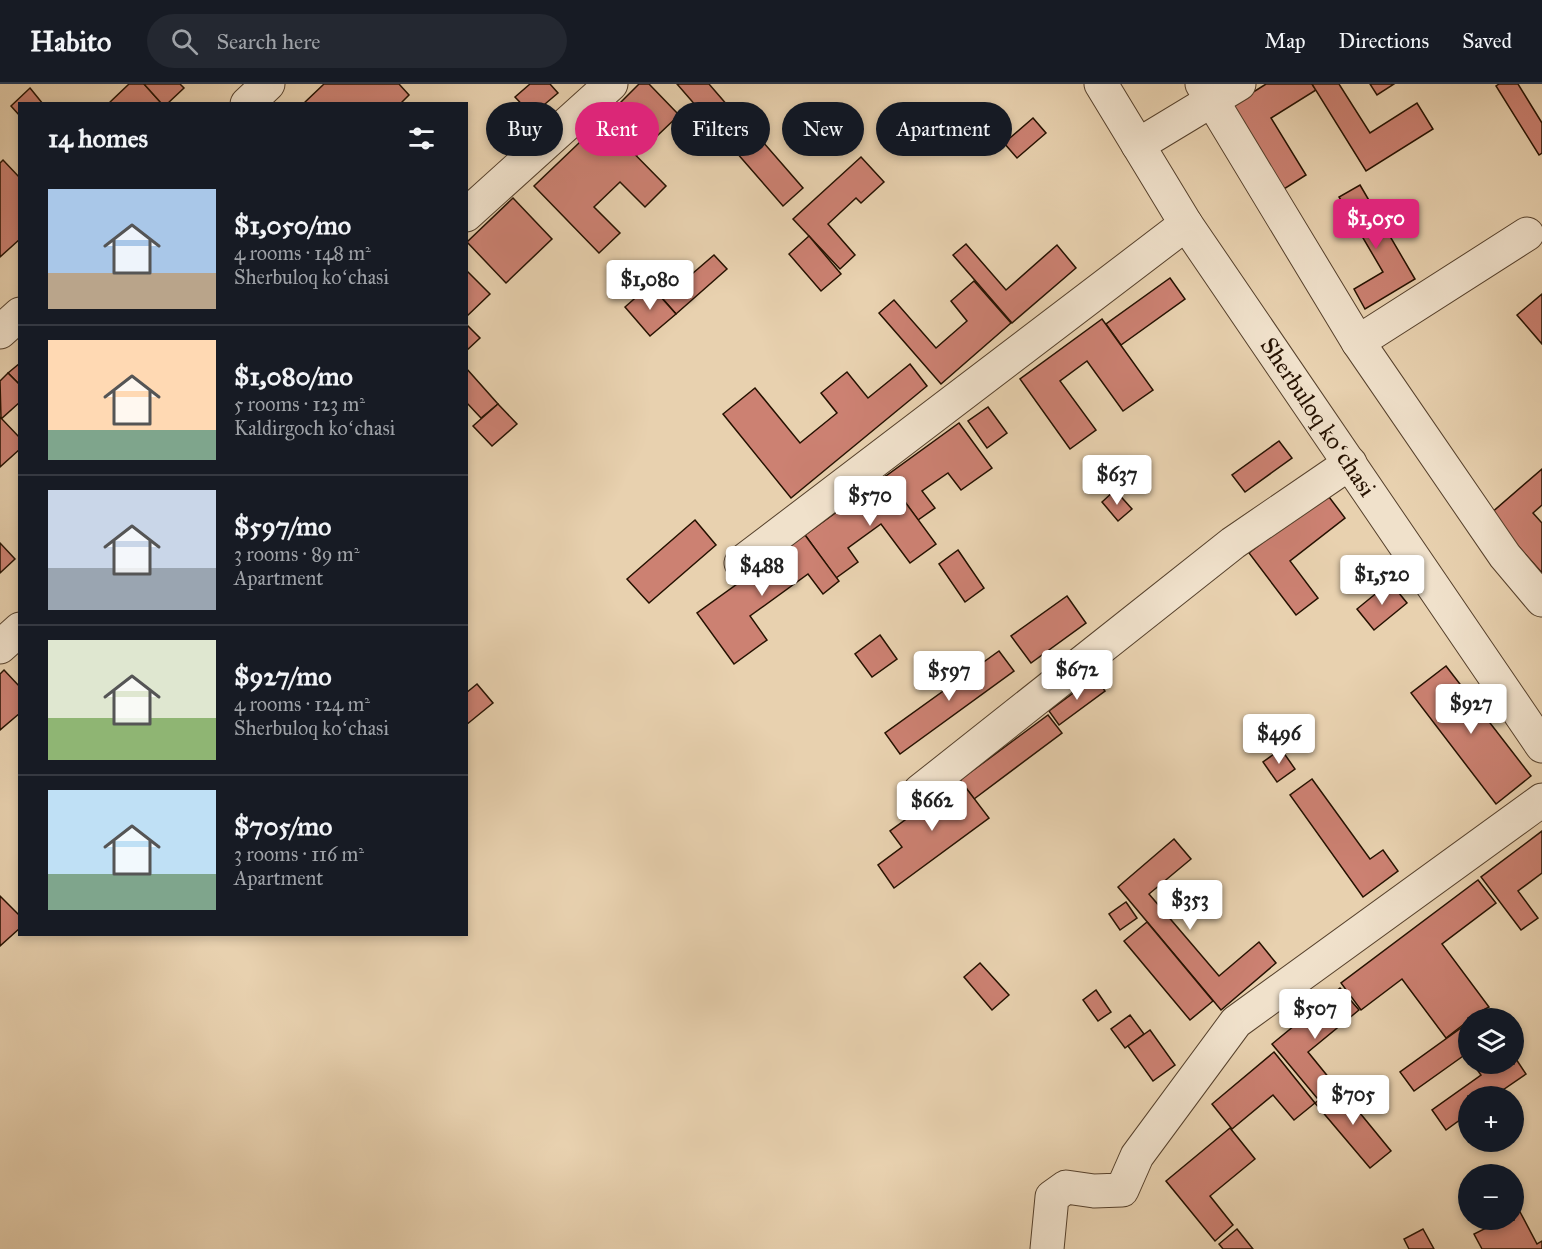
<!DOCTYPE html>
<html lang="en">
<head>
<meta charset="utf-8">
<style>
	body { margin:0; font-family:"IM FELL Great Primer",serif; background:#242831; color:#f1f3f6; height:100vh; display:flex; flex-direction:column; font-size:22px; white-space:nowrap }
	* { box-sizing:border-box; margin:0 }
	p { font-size:20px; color:#9ea1a6 }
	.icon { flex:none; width:33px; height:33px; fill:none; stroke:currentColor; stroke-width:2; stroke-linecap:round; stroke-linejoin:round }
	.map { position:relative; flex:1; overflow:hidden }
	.side { position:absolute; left:18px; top:18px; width:450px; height:834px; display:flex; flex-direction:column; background:#171b24; border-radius:0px; box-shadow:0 3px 9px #0003 }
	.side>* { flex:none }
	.top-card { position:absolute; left:486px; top:18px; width:570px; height:54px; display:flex; gap:12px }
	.fabs { position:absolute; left:1458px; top:924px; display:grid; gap:12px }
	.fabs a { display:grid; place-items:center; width:66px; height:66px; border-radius:50%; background:#171b24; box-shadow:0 3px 9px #0003; font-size:30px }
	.price { position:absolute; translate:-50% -51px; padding:0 14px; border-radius:6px; background:#fff; color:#222; font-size:20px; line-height:39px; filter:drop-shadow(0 2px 3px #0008) }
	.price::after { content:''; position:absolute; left:50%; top:36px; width:18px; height:14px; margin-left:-9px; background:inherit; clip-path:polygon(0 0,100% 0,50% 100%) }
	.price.selected { background:#db2777; color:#fff }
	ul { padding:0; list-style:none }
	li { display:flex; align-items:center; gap:18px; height:150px; padding:0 30px }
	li+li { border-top:2px solid #363941 }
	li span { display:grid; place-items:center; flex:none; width:168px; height:120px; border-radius:0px; color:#555 }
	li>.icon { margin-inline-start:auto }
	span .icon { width:72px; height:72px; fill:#fffc; stroke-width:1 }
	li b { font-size:26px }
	h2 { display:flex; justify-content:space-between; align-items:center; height:72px; padding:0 30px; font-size:26px }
	.tag { padding:0 21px; border-radius:27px; background:#171b24; box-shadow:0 3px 9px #0003; font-size:21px; line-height:54px }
	.tag.selected { background:#db2777; color:#fff }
	header { display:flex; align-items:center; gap:36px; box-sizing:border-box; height:84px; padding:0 30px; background:#171b24; border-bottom:2px solid #363941 }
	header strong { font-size:28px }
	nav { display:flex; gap:33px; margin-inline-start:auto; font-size:21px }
	.search { width:420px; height:54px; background:#242831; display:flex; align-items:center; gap:15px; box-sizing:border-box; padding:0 21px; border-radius:33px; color:#9ea1a6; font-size:22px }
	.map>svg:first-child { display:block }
	.building { fill:#cc8172; stroke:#251100; stroke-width:1.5 }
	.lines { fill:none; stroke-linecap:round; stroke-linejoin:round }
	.minor-casing { stroke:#56412c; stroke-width:35 }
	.minor { stroke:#f0e1cb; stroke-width:33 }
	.labels { text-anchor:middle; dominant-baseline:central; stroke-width:5; stroke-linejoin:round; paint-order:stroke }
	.street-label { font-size:24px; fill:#251100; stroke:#f0e1cb }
</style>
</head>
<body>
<header>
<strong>Habito</strong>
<div class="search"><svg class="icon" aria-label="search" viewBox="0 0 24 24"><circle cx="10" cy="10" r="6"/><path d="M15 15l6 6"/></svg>Search here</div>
<nav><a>Map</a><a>Directions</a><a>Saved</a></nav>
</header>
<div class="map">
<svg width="1542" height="1165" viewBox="0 0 1542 1165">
	<rect width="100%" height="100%" fill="#e8d1af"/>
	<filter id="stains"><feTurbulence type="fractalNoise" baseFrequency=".00333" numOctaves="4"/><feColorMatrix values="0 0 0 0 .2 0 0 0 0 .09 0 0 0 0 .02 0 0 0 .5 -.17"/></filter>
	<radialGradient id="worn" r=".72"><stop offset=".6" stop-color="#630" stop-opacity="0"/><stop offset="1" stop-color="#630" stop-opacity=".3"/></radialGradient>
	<g class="building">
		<polygon points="129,0 144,0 162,20 108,20"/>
		<polygon points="144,0 180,0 184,4 167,20 162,20"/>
		<polygon points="324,0 399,0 409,11 400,20 303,20"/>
		<polygon points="530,0 550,0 558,9 532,31 515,13"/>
		<polygon points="639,0 649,0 679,31 636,72 602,37"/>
		<polygon points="677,0 709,0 728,22 710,38"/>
		<polygon points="1266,0 1312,0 1316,6 1271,34 1306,91 1284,105 1231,22"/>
		<polygon points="1312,0 1339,0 1370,49 1417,19 1433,45 1366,87"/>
		<polygon points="1370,0 1394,0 1377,11"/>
		<polygon points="1499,0 1518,0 1542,39 1542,69 1539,71 1496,2"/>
		<polygon points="30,4 43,20 20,20 20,32 11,22"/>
		<polygon points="736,27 803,104 783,122 716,45"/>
		<polygon points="1033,34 1046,49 1017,74 1004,59"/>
		<polygon points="602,37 666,102 645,123 620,98 594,123 620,149 599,169 534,102"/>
		<polygon points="861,73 884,98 861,119 856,114 828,140 855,171 840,185 793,135"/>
		<polygon points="3,76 20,94 20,155 0,173 0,79"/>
		<polygon points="1360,101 1415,195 1365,225 1354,205 1383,188 1339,113"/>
		<polygon points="513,114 552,155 506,199 467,158"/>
		<polygon points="809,152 841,190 821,207 789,170"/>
		<polygon points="966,160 1006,206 1057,161 1076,184 1012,239 953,171"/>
		<polygon points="714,171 727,185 676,230 663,215"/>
		<polygon points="466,186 490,210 466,233"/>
		<polygon points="1170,194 1185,215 1121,261 1106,240"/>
		<polygon points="974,197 1011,239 941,300 879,229 894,216 936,264 967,237 951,217"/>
		<polygon points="650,201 676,230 650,252 625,223"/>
		<polygon points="1542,210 1542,260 1517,231"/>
		<polygon points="1102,235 1153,306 1123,327 1087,277 1060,297 1096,346 1070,365 1020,295"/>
		<polygon points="466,240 480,254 466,267"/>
		<polygon points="20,279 20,301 8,289"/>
		<polygon points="910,280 927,302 791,414 723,330 755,304 800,359 837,329 821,309 847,288 868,314"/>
		<polygon points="466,284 498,320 481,334 466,318"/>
		<polygon points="8,289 20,301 20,318 1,335 0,297"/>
		<polygon points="498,320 517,340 492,362 473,342"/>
		<polygon points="988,323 1007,349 987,364 968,337"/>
		<polygon points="0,333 20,354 20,365 0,383"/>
		<polygon points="959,339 992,384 961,406 948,389 922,407 935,424 918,436 886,392"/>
		<polygon points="1279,357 1292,374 1245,408 1232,391"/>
		<polygon points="1542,385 1542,421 1533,429 1542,439 1542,489 1490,430"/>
		<polygon points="886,392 936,460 910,479 881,440 848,464 858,478 836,494 805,451"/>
		<polygon points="1115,406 1132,425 1118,437 1102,418"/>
		<polygon points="1326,409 1345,434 1290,477 1318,514 1296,531 1249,469"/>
		<polygon points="695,436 716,461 649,519 627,495"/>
		<polygon points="805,451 839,497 823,510 808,490 750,532 767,556 734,580 697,529"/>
		<polygon points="0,459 15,475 0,489"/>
		<polygon points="958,466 984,504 965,518 939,480"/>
		<polygon points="1390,498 1407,519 1374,546 1357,525"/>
		<polygon points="1067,512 1086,539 1031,579 1011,552"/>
		<polygon points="880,551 897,575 872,593 855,570"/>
		<polygon points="999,567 1014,587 900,670 885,649"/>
		<polygon points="1446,582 1531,692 1496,720 1411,609"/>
		<polygon points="4,586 20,603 20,629 0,646 0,590"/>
		<polygon points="1095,593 1105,607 1059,641 1049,627"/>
		<polygon points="477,600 493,619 466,641 466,609"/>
		<polygon points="1048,631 1062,649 974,715 960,696"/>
		<polygon points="1281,665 1295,685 1277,698 1263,678"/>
		<polygon points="1312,695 1370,775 1383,766 1398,787 1363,813 1290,711"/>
		<polygon points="960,696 989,734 894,804 878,781 902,763 890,747"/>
		<polygon points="1542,747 1542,789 1518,807 1538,834 1521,846 1481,793"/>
		<polygon points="1174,755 1191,775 1149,810 1219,892 1259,858 1276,879 1221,926 1118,803"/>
		<polygon points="1478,796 1496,819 1442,860 1489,923 1468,934 1468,937 1446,954 1402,895 1361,926 1341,899"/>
		<polygon points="0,812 20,832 20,844 0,862"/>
		<polygon points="1126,818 1137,834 1120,846 1109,830"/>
		<polygon points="1147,838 1213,917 1190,936 1124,857"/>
		<polygon points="980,879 1009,911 992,926 964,893"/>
		<polygon points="1340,904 1359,926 1308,968 1334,1000 1317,1014 1272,960"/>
		<polygon points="1096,906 1111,928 1098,937 1083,916"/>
		<polygon points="1130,931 1144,950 1125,964 1111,945"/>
		<polygon points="1468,939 1468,973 1466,970 1414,1007 1400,988"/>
		<polygon points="1150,946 1175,981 1153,997 1128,962"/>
		<polygon points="1274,968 1315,1019 1294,1036 1273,1011 1232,1045 1212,1020"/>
		<polygon points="1514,972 1526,990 1494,1012 1468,1012 1468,1030 1446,1046 1432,1026 1481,991 1473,980 1514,980"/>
		<polygon points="1337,1001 1391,1067 1370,1084 1315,1019"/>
		<polygon points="1230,1044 1255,1075 1210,1112 1233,1141 1215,1157 1166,1097"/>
		<polygon points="1519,1126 1537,1160 1542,1157 1542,1165 1482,1165 1474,1150 1502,1136 1514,1136 1514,1129"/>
		<polygon points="1237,1145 1253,1165 1223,1165 1219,1160"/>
		<polygon points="1423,1145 1434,1165 1409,1165 1404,1155"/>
	</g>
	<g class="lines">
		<g class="minor-casing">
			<g id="minor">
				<polyline points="1101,0 1186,140 1542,662"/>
				<polyline points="1202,0 1358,258 1505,472 1542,516"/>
				<polyline points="247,20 268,0"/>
				<polyline points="1138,61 1239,0"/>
				<polyline points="466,131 611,0"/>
				<polyline points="0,248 20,230"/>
				<polyline points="1358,258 1527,150"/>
				<polyline points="741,479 1186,140"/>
				<polyline points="0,563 20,545"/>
				<polyline points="920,707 1233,459 1350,379"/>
				<polyline points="1047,1165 1052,1113 1066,1103 1094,1107 1122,1106 1137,1072 1236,938 1542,716"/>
			</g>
		</g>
		<use href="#minor" class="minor"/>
	</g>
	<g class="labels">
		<g class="street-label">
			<text transform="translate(1318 333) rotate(56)">Sherbuloq koʻchasi</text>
		</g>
	</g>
	<rect width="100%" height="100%" filter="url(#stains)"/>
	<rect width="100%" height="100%" fill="url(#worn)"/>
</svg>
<div class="fabs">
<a><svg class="icon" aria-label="layers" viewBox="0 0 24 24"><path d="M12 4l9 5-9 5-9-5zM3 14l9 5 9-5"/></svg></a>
<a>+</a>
<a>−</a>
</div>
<b class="price selected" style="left:1376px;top:166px">$1,050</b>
<b class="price" style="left:650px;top:227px">$1,080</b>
<b class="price" style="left:1117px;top:422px">$637</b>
<b class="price" style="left:870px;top:443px">$570</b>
<b class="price" style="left:762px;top:513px">$488</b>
<b class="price" style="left:1382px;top:522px">$1,520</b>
<b class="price" style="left:1077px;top:617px">$672</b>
<b class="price" style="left:949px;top:618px">$597</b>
<b class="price" style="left:1471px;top:651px">$927</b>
<b class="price" style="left:1279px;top:681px">$496</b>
<b class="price" style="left:932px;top:748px">$662</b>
<b class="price" style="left:1190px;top:847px">$353</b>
<b class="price" style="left:1315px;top:956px">$507</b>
<b class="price" style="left:1353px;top:1042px">$705</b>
<div class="top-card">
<a class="tag">Buy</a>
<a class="tag selected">Rent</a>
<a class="tag">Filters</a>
<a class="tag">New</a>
<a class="tag">Apartment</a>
</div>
<section class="side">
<h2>14 homes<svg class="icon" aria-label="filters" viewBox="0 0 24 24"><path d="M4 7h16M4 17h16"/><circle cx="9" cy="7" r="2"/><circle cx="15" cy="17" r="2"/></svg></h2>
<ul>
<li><span style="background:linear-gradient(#a9c7e8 70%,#b9a48a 0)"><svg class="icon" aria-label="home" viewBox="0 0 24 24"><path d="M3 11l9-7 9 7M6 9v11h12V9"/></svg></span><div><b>$1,050/mo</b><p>4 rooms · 148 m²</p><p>Sherbuloq koʻchasi</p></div></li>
<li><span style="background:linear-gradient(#ffd9b3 75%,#7fa58c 0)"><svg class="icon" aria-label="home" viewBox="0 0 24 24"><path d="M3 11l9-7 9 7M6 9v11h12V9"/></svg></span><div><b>$1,080/mo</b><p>5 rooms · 123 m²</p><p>Kaldirgoch koʻchasi</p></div></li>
<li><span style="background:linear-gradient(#c9d6e8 65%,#9aa5b1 0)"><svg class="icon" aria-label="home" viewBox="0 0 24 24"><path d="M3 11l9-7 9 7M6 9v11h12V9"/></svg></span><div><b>$597/mo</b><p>3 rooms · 89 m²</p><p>Apartment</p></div></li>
<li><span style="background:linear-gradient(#dfe7d0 65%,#8fb573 0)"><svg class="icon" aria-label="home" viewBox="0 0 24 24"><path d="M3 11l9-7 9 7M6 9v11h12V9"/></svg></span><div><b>$927/mo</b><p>4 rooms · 124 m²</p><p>Sherbuloq koʻchasi</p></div></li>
<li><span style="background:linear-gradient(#bfe0f5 70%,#7fa58c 0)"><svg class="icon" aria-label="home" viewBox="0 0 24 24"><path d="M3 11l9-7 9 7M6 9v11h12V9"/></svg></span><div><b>$705/mo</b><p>3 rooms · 116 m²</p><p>Apartment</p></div></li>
</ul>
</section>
</div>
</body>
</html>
